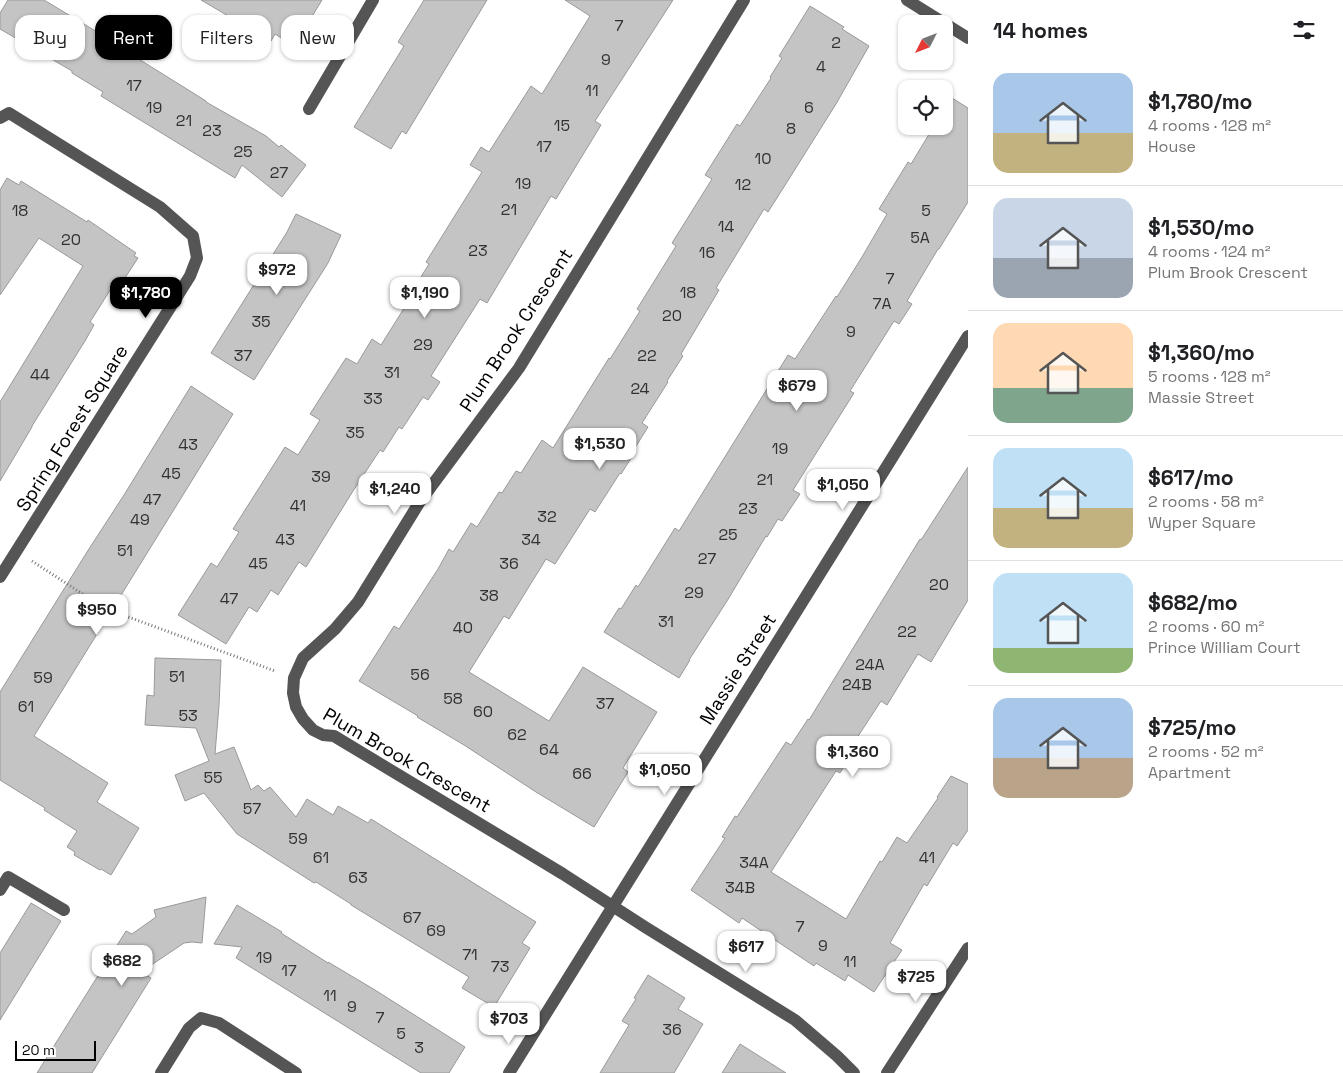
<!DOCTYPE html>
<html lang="en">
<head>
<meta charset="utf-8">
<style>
	body { margin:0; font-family:"Space Grotesk",sans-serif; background:#f6f6f6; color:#202124; height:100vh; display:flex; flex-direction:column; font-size:19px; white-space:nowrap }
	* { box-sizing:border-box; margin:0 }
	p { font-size:16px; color:#757577 }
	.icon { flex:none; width:28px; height:28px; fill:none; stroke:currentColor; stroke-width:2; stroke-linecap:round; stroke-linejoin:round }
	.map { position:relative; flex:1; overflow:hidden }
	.details { display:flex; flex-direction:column; background:#fff; width:375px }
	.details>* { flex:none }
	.banner { position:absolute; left:15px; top:15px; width:475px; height:45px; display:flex; gap:10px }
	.needle { width:32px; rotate:228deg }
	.controls { position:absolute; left:898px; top:15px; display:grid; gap:10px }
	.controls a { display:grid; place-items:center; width:55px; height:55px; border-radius:10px; background:#fff; box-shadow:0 1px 4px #0004; font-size:25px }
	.scale { position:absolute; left:15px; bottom:12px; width:81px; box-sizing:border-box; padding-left:5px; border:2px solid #000; border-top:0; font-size:14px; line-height:18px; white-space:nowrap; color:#000; -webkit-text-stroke:4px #fff; paint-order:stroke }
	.price { position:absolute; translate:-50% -42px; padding:0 11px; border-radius:10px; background:#fff; color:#222; font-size:16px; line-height:32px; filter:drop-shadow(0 1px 2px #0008) }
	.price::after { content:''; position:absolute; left:50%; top:30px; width:15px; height:11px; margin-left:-8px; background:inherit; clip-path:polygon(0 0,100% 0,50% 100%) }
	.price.current { background:#000; color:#fff }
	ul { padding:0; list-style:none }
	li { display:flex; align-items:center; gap:15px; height:125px; padding:0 25px }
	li+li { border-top:1px solid #e0e0e0 }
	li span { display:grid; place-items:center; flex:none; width:140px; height:100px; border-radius:15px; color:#555 }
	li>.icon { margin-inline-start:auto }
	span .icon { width:60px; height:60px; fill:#fffc; stroke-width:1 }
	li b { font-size:21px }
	h2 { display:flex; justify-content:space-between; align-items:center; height:60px; padding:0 25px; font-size:21px }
	.pill { padding:0 18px; border-radius:15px; background:#fff; box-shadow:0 1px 4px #0004; font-size:18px; line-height:45px }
	.pill.current { background:#000; color:#fff }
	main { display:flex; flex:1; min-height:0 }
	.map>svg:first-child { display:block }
	.building { fill:#c4c4c4; stroke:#999 }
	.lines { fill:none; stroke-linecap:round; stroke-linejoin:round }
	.path { stroke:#777; stroke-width:3; stroke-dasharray:1 2.5; stroke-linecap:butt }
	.minor { stroke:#555; stroke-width:12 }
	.labels { text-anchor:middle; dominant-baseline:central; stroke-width:4; stroke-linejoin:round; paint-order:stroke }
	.number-label { font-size:16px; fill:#313131 }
	.street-label { font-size:19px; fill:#000; stroke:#fff }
</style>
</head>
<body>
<main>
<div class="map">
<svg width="968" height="1073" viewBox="0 0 968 1073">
	<rect width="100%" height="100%" fill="#fff"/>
	<g class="building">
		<polygon points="8,0 44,0 122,47 121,48 206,101 206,102 266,136 279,147 281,145 306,165 282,197 242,165 235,178 101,96 103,92 72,73 72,71 0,29 0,13"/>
		<polygon points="201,0 322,0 294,46 275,34 271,41"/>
		<polygon points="424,0 487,0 406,134 402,131 391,149 354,127 404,46 398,42"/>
		<polygon points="565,0 673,0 595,121 601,125 556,199 551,196 487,303 480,299 431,376 440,382 428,400 423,397 402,429 399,427 383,452 380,450 353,491 306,567 299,562 278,595 271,590 257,612 249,607 226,644 178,615 211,563 217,567 239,532 233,529 285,447 298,455 320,420 310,414 346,358 357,364 372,339 381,345 408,302 406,301 429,264 426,262 482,172 470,165 481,147 489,152 531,86 542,94 590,16"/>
		<polygon points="810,6 844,27 842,29 869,46 836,104 782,190 768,212 764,209 716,288 719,290 681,354 683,356 667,381 668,382 642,423 648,427 633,451 635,452 621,474 620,473 595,512 590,509 555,564 546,559 509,619 504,616 469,672 549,721 583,667 657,712 623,768 628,772 594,827 536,792 464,745 417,717 418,716 359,681 394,626 399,629 438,569 449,549 453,552 471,523 477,527 499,492 502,493 516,471 521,473 542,440 553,448 609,358 610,359 640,311 637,309 676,246 672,243 712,179 705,175 737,124 740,126 771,78 770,77 782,58 779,56"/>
		<polygon points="952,98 968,108 968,202 939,249 938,249 907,301 912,304 899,324 894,321 850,391 854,393 793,490 800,494 782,521 778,519 767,537 766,536 727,601 689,660 690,660 679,678 604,632 619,608 621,609 636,585 638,587 675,528 679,531 788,355 795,359 836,296 837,297 862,257 887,214 879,209 908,162 911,164 934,126 944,126 944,111"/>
		<polygon points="7,178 19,185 21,181 87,222 88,220 136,253 134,256 138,258 119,287 114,284 90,322 94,325 85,341 32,426 32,427 0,481 0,402 83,266 39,238 0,295 0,190"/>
		<polygon points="296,214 341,235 328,263 254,380 211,353 287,232"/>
		<polygon points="191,386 233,414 34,736 108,783 97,802 139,828 111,875 101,869 100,870 74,855 75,852 67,847 77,831 44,810 45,808 0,780 0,692 87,552 124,495"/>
		<polygon points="968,467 968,600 931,662 918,654 887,705 881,701 851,747 855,749 840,773 836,771 771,872 846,919 880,861 882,862 897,837 907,843 938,798 937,797 951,776 968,784 968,830 957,846 953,843 927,886 924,884 890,943 902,950 874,992 848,975 845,981 816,963 814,966 742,918 739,923 691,890 725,838 722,837 735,816 737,817 786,742 791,745 808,719 809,720 920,539 921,540"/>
		<polygon points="155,658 221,660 219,705 215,754 234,747 251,790 258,785 264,791 270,787 296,817 307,799 333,815 338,806 368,823 371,819 536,922 522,943 530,948 494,1007 462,988 469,977 351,905 351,904 316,882 314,883 237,834 204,793 185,801 175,775 209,761 196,728 145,725 147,695 154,696"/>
		<polygon points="206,897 202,943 192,942 184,943 141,972 151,978 92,1073 37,1073 126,931 132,934 156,917 154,910"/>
		<polygon points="31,903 61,921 0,1020 0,953"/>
		<polygon points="237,905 282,932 281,933 328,963 328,962 375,990 465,1047 449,1073 421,1073 236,958 242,947 214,944"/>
		<polygon points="648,975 685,998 678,1009 703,1024 674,1073 600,1073 629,1025 622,1021 636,999 634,998"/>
		<polygon points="740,1044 786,1073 722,1073"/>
	</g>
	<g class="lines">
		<polyline class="path" points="32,561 104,608 275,671"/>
		<g class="minor">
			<polyline points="744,0 519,368 419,503 358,602 335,629 303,658 294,678 293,693 296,707 303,719 313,730 323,735 334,736 563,874 645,927 795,1020 837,1056 854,1073"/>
			<polyline points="907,0 968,38"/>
			<polyline points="309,109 373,0"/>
			<polyline points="0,118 9,113 160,207 193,236 197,258 190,276 0,577"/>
			<polyline points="0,890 8,877 64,910"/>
			<polyline points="161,1073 189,1028 201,1018 219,1023 296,1073"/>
			<polyline points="509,1073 968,336"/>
			<polyline points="887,1073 968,948"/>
		</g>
	</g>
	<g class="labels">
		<g class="number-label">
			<text x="619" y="25">7</text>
			<text x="836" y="42">2</text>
			<text x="606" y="59">9</text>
			<text x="821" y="66">4</text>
			<text x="134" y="85">17</text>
			<text x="592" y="90">11</text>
			<text x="154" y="107">19</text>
			<text x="809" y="107">6</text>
			<text x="184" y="120">21</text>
			<text x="562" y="125">15</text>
			<text x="791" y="128">8</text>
			<text x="212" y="130">23</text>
			<text x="544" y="146">17</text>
			<text x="243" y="151">25</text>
			<text x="763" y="158">10</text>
			<text x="279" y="172">27</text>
			<text x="523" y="183">19</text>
			<text x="743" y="184">12</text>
			<text x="509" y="209">21</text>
			<text x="20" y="210">18</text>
			<text x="926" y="210">5</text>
			<text x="726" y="226">14</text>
			<text x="920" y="237">5A</text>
			<text x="71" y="239">20</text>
			<text x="478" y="250">23</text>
			<text x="707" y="252">16</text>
			<text x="890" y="278">7</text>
			<text x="688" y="292">18</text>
			<text x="882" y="303">7A</text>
			<text x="672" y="315">20</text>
			<text x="261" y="321">35</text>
			<text x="851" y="331">9</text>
			<text x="423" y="344">29</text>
			<text x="243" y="355">37</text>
			<text x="647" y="355">22</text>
			<text x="392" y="372">31</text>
			<text x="40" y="374">44</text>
			<text x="640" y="388">24</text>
			<text x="373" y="398">33</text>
			<text x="355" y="432">35</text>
			<text x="188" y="444">43</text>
			<text x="780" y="448">19</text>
			<text x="171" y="473">45</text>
			<text x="321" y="476">39</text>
			<text x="765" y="479">21</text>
			<text x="152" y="499">47</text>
			<text x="298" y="505">41</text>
			<text x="748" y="508">23</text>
			<text x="547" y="516">32</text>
			<text x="140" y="519">49</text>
			<text x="728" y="534">25</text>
			<text x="285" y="539">43</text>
			<text x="531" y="539">34</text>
			<text x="125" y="550">51</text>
			<text x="707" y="558">27</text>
			<text x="258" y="563">45</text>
			<text x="509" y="563">36</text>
			<text x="939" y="584">20</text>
			<text x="694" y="592">29</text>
			<text x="489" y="595">38</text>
			<text x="229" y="598">47</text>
			<text x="666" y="621">31</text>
			<text x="463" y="627">40</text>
			<text x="907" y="631">22</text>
			<text x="870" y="664">24A</text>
			<text x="420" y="674">56</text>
			<text x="177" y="676">51</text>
			<text x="43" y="677">59</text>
			<text x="857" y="684">24B</text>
			<text x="453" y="698">58</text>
			<text x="605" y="703">37</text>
			<text x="26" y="706">61</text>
			<text x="483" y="711">60</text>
			<text x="188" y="715">53</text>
			<text x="517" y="734">62</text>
			<text x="549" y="749">64</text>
			<text x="582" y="773">66</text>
			<text x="213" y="777">55</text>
			<text x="252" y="808">57</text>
			<text x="298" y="838">59</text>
			<text x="321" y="857">61</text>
			<text x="927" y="857">41</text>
			<text x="754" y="862">34A</text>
			<text x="358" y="877">63</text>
			<text x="740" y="887">34B</text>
			<text x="412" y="917">67</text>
			<text x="800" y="926">7</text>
			<text x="436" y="930">69</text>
			<text x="823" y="945">9</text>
			<text x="470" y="954">71</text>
			<text x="264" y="957">19</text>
			<text x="850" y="961">11</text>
			<text x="500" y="966">73</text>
			<text x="289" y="970">17</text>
			<text x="330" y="995">11</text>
			<text x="352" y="1006">9</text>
			<text x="380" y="1017">7</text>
			<text x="672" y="1029">36</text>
			<text x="401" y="1033">5</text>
			<text x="419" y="1047">3</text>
		</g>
		<g class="street-label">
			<text transform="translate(516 330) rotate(-57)">Plum Brook Crescent</text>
			<text transform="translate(72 428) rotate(-58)">Spring Forest Square</text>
			<text transform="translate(738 669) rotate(-58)">Massie Street</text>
			<text transform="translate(407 760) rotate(30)">Plum Brook Crescent</text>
		</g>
	</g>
</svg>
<div class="controls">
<a><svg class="needle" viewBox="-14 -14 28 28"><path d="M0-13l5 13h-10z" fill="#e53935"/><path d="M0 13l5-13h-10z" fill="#757577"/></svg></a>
<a><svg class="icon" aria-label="locate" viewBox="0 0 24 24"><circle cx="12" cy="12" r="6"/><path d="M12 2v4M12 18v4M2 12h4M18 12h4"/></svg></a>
</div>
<div class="scale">20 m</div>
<b class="price" style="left:277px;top:296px">$972</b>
<b class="price current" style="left:146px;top:319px">$1,780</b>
<b class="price" style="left:425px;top:319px">$1,190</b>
<b class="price" style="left:797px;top:412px">$679</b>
<b class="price" style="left:600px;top:470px">$1,530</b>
<b class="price" style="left:843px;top:511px">$1,050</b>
<b class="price" style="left:395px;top:515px">$1,240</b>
<b class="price" style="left:97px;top:636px">$950</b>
<b class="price" style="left:853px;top:778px">$1,360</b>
<b class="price" style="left:665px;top:796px">$1,050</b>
<b class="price" style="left:746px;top:973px">$617</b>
<b class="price" style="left:122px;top:987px">$682</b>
<b class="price" style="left:916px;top:1003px">$725</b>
<b class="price" style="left:509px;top:1045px">$703</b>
<div class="banner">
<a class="pill">Buy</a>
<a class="pill current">Rent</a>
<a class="pill">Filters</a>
<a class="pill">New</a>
</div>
</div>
<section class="details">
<h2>14 homes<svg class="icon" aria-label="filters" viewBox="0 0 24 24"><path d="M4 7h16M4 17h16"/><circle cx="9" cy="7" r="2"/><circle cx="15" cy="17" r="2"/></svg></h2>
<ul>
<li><span style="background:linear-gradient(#a9c7e8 60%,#c2b280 0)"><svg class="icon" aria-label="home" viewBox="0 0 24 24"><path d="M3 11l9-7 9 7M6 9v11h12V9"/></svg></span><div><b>$1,780/mo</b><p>4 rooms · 128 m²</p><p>House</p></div></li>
<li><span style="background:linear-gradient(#c9d6e8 60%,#9aa5b1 0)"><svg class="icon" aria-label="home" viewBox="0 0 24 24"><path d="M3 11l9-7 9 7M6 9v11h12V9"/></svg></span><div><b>$1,530/mo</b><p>4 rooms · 124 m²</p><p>Plum Brook Crescent</p></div></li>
<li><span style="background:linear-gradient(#ffd9b3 65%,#7fa58c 0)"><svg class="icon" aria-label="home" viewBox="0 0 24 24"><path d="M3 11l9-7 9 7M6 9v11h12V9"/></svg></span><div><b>$1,360/mo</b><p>5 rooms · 128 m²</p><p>Massie Street</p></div></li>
<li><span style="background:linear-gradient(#bfe0f5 60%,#c2b280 0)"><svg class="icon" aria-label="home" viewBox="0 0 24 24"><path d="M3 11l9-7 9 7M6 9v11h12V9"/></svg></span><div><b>$617/mo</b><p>2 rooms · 58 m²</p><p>Wyper Square</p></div></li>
<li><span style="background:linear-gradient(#bfe0f5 75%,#8fb573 0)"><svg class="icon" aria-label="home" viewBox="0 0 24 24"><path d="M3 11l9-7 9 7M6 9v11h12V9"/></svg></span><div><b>$682/mo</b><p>2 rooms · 60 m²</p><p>Prince William Court</p></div></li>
<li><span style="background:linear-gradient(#a9c7e8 60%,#b9a48a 0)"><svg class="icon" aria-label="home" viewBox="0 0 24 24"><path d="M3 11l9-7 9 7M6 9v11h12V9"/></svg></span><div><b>$725/mo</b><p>2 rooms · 52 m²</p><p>Apartment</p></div></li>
</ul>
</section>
</main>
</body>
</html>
